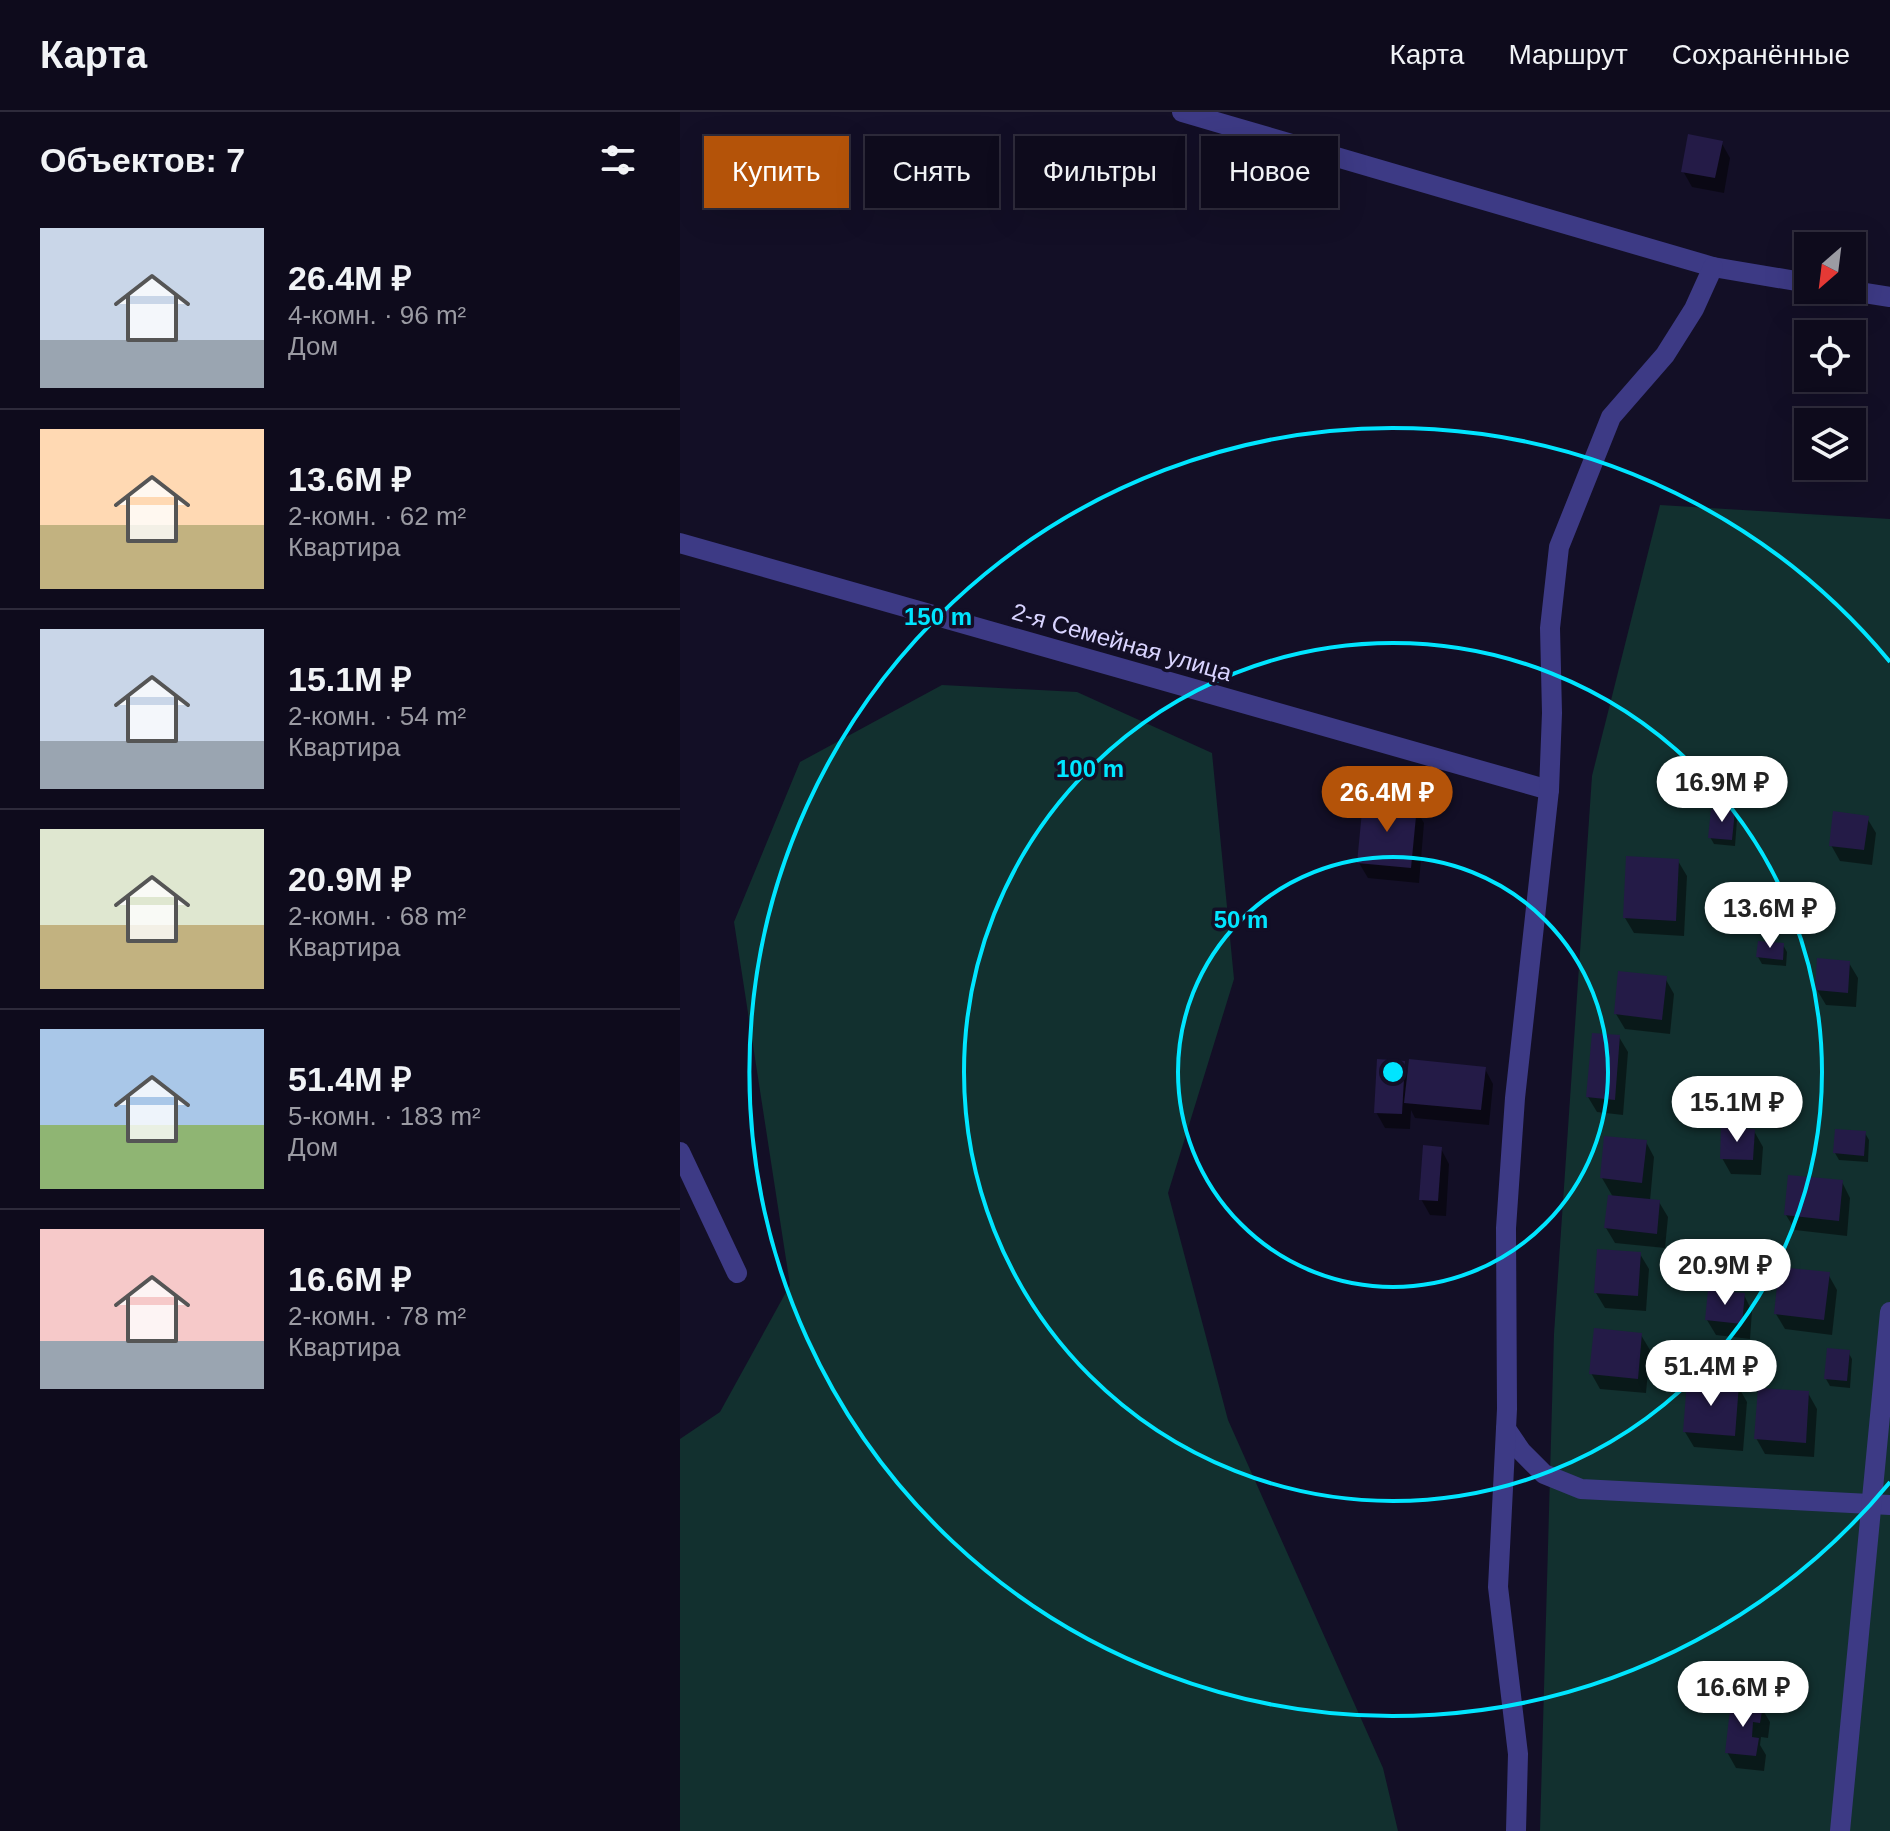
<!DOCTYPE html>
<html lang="ru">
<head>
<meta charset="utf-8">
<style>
	body { margin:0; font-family:Helvetica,sans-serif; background:#1c1929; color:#f1f3f6; height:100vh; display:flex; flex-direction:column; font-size:30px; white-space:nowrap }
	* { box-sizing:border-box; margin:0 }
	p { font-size:26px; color:#9b9ba3 }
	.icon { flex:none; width:44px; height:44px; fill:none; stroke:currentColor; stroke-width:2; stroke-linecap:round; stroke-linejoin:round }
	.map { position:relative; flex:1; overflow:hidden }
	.sheet { display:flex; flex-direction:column; background:#0e0b1c; width:680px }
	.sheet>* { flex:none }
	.top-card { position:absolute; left:24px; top:24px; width:760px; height:72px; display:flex; gap:16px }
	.needle { width:52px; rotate:208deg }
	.fabs { position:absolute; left:1114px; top:120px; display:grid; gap:16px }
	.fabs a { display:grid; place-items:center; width:72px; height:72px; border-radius:0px; background:#0e0b1c; box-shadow:0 8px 32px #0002,0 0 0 2px #2e2b3b; font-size:40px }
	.price { position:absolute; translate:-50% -68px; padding:0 18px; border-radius:28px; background:#fff; color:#222; font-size:26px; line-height:52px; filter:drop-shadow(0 2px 4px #0008) }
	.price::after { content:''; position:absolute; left:50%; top:48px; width:24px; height:18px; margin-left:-12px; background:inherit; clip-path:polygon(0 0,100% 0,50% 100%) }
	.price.selected { background:#b45309; color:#fff }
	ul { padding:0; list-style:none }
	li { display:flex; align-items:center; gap:24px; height:200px; padding:0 40px }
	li+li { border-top:2px solid #2e2b3b }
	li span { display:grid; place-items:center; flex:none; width:224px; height:160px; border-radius:0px; color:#555 }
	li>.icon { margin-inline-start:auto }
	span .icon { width:96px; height:96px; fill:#fffc; stroke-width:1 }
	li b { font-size:34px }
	h2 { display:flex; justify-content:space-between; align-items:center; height:96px; padding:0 40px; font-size:34px }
	.pill { padding:0 28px; border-radius:0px; background:#0e0b1c; box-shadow:0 8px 32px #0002,0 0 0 2px #2e2b3b; font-size:28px; line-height:72px }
	.pill.selected { background:#b45309; color:#fff }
	header { display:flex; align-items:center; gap:48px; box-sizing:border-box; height:112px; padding:0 40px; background:#0e0b1c; border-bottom:2px solid #2e2b3b }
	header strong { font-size:38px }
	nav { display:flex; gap:44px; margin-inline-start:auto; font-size:28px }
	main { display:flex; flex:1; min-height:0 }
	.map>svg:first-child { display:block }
	.green { fill:#12302f }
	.shadow { fill:#0007 }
	.building { fill:#241b47 }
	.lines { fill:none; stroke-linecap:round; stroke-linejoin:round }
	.minor { stroke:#3d3a85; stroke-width:20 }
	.ring { fill:none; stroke:#00e5ff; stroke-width:4 }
	.labels { text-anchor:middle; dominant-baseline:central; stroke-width:7; stroke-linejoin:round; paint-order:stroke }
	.street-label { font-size:24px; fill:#d9d4ff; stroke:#130f26 }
	.centre { fill:#00e5ff; stroke:#130f26; stroke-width:4 }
	.ring-label { font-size:24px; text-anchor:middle; font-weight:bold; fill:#00e5ff; stroke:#130f26; stroke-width:7; stroke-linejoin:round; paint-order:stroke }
</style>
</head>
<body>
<header>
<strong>Карта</strong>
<nav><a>Карта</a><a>Маршрут</a><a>Сохранённые</a></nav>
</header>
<main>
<section class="sheet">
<h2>Объектов: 7<svg class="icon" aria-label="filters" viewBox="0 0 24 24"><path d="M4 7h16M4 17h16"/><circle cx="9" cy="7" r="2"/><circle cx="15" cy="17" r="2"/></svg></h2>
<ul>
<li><span style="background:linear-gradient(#c9d6e8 70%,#9aa5b1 0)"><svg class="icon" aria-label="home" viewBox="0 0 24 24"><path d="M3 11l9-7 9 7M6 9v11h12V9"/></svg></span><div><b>26.4M ₽</b><p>4-комн. · 96 m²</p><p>Дом</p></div></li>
<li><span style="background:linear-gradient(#ffd9b3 60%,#c2b280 0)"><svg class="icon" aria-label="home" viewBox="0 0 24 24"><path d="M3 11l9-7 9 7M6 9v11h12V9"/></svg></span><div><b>13.6M ₽</b><p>2-комн. · 62 m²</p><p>Квартира</p></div></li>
<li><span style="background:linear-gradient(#c9d6e8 70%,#9aa5b1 0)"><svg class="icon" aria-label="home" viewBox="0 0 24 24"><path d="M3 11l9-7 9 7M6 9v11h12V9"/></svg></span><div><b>15.1M ₽</b><p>2-комн. · 54 m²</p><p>Квартира</p></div></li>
<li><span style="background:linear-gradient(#dfe7d0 60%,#c2b280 0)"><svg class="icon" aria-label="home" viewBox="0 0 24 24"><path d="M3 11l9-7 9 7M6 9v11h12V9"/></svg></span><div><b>20.9M ₽</b><p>2-комн. · 68 m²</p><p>Квартира</p></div></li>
<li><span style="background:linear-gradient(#a9c7e8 60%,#8fb573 0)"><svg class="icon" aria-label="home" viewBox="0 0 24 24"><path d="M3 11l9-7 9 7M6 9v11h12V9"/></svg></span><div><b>51.4M ₽</b><p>5-комн. · 183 m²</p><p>Дом</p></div></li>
<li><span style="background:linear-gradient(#f6c9c9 70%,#9aa5b1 0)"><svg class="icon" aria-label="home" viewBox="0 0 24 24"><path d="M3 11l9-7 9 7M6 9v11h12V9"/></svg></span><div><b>16.6M ₽</b><p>2-комн. · 78 m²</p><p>Квартира</p></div></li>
</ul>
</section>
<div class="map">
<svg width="1210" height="1719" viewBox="0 0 1210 1719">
	<rect width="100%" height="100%" fill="#130f26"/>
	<g class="green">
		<polygon points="980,393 1210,407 1210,1719 860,1719 874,1222 912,664"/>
		<polygon points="262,573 397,580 532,641 554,867 488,1081 548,1308 703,1656 718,1719 0,1719 0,1327 40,1300 110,1173 54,810 120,650"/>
	</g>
	<g class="shadow">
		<polygon points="1041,30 1050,46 1044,81 1012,75 1003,59"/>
		<polygon points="735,696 744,711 739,771 688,766 679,751"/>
		<polygon points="1053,701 1057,708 1055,734 1034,732 1030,725"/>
		<polygon points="1187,706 1196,721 1192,753 1160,749 1151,733"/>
		<polygon points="998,749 1007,764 1004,824 954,821 945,806"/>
		<polygon points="1082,781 1086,788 1084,814 1061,812 1057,805"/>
		<polygon points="1103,833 1107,840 1106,854 1082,852 1078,845"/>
		<polygon points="1169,851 1178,866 1176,895 1146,893 1137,878"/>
		<polygon points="985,866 994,882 990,922 945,917 936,902"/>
		<polygon points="939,925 948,940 943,1003 917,1000 908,985"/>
		<polygon points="723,951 729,961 805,957 813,972 809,1013 735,1006 731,998 730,1017 705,1016 696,1000"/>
		<polygon points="1096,970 1105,985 1102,1017 1067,1014 1058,999"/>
		<polygon points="1074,1019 1083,1035 1081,1063 1051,1062 1042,1046"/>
		<polygon points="1185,1021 1189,1028 1188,1050 1159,1048 1155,1041"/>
		<polygon points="966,1030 974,1045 970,1089 979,1090 988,1105 985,1136 935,1131 926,1116 933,1085 922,1066"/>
		<polygon points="761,1037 769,1052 766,1104 750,1103 741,1087"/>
		<polygon points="1162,1070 1170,1086 1167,1124 1115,1118 1106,1103"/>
		<polygon points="960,1142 969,1157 966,1199 925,1196 916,1181"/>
		<polygon points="1148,1162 1157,1178 1152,1223 1105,1217 1096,1202"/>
		<polygon points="1064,1183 1072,1199 1070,1227 1036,1223 1027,1208"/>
		<polygon points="961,1223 970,1238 966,1281 920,1277 911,1261"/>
		<polygon points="1168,1240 1172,1247 1170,1276 1150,1274 1146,1267"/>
		<polygon points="1058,1274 1067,1290 1063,1339 1014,1335 1005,1320"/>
		<polygon points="1128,1281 1137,1297 1134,1345 1085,1342 1076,1326"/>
		<polygon points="1081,1595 1090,1610 1088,1626 1081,1625 1080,1633 1086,1643 1084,1659 1056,1656 1047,1640"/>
	</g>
	<g class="building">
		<polygon points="1008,22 1043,29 1035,66 1001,60"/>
		<polygon points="683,689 737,694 731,756 677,751"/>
		<polygon points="1031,697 1055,699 1052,728 1028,726"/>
		<polygon points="1153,699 1189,704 1184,738 1149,734"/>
		<polygon points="946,744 999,747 996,809 943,806"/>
		<polygon points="1056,777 1083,779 1081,808 1055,806"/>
		<polygon points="1078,829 1104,831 1103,848 1076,845"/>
		<polygon points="1137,846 1170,849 1168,881 1135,878"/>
		<polygon points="938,859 987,864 982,908 934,902"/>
		<polygon points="912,921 940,923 935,988 906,985"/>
		<polygon points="697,947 725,949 722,1002 694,1001"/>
		<polygon points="729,947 806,955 801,998 724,991"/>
		<polygon points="1059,965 1097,968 1094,1002 1056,999"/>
		<polygon points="1041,1016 1075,1017 1073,1048 1040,1047"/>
		<polygon points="1155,1017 1186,1019 1184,1044 1153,1041"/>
		<polygon points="924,1024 967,1028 962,1071 920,1066"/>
		<polygon points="743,1033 762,1035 758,1089 739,1088"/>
		<polygon points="1108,1063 1163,1068 1159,1109 1104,1103"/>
		<polygon points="928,1083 980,1088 977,1122 924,1116"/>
		<polygon points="917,1137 961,1140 958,1184 914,1181"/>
		<polygon points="1099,1155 1150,1160 1144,1208 1094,1202"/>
		<polygon points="1028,1178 1065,1181 1062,1212 1025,1208"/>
		<polygon points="914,1216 962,1221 958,1267 909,1262"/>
		<polygon points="1147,1236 1170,1238 1167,1269 1144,1267"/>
		<polygon points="1007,1269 1059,1272 1055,1324 1003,1320"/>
		<polygon points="1078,1276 1129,1279 1126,1331 1074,1327"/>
		<polygon points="1051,1589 1083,1593 1080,1611 1073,1610 1072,1625 1079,1626 1076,1644 1045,1641"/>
	</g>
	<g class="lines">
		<g class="minor">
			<polyline points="502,0 1033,155 1128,171"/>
			<polyline points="1166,178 1210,185"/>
			<polyline points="0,431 869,678"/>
			<polyline points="0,1040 57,1161"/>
			<polyline points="826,1317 841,1339 864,1362 901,1377 1210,1393"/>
			<polyline points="836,1719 838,1642 818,1475 827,1297 826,1116 835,986 869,678 872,601 870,516 879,435 931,305 985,243 1014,197 1033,155"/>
			<polyline points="1160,1719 1210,1200"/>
		</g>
	</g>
	<g class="ring">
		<circle cx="713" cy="960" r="215"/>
		<circle cx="713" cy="960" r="429"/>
		<path d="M1210 1370A644 644 0 1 1 1210 550"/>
	</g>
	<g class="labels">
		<g class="street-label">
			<text transform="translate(442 530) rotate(16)">2-я Семейная улица</text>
		</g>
	</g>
	<circle cx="713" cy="960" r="12" class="centre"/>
	<g class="ring-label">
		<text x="258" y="513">150 m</text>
		<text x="410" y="665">100 m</text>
		<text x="561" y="816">50 m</text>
	</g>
</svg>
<div class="fabs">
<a><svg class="needle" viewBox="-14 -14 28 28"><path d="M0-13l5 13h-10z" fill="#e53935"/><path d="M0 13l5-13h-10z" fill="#9b9ba3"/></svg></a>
<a><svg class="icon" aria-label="locate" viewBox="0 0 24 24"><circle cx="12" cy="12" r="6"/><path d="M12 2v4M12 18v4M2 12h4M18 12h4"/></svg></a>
<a><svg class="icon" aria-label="layers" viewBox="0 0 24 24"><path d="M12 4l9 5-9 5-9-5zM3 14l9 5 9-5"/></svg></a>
</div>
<b class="price" style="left:1042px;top:712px">16.9M ₽</b>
<b class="price selected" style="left:707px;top:722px">26.4M ₽</b>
<b class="price" style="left:1090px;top:838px">13.6M ₽</b>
<b class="price" style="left:1057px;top:1032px">15.1M ₽</b>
<b class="price" style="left:1045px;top:1195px">20.9M ₽</b>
<b class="price" style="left:1031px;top:1296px">51.4M ₽</b>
<b class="price" style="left:1063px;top:1617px">16.6M ₽</b>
<div class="top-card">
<a class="pill selected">Купить</a>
<a class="pill">Снять</a>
<a class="pill">Фильтры</a>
<a class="pill">Новое</a>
</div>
</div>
</main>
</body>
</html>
